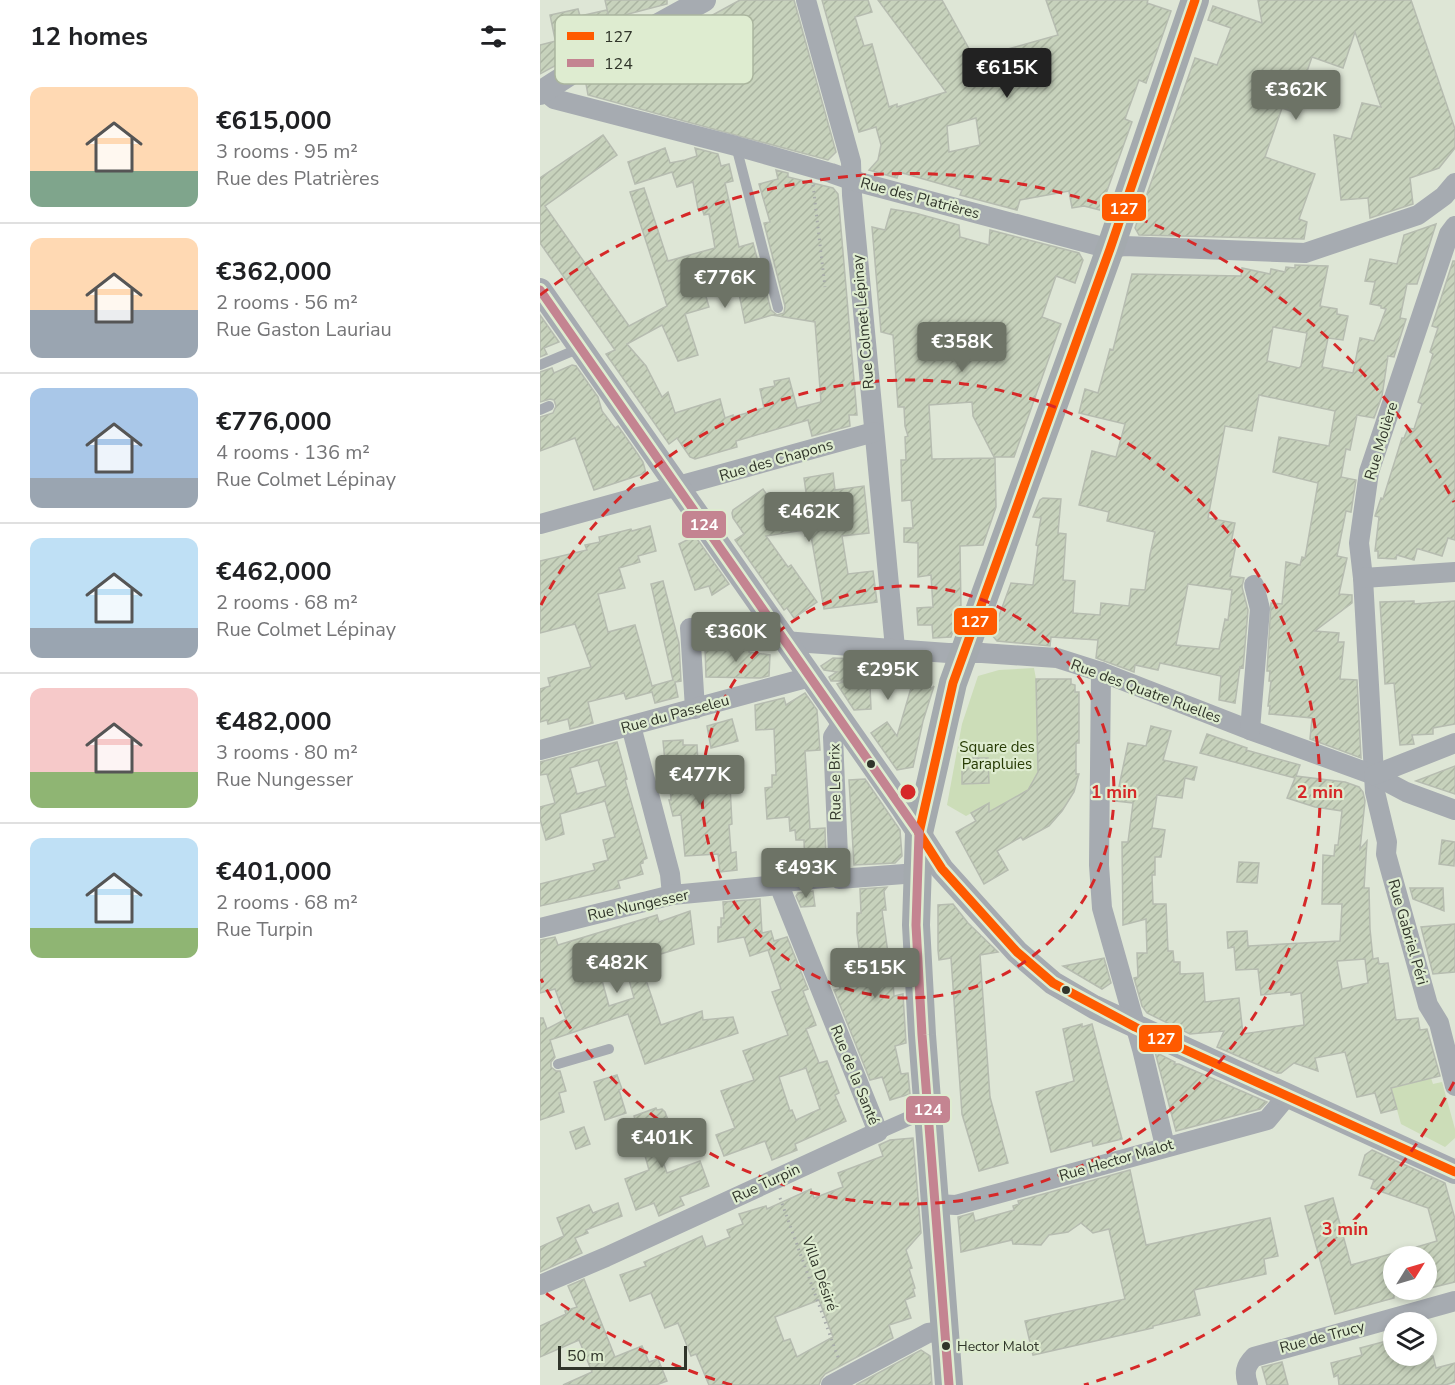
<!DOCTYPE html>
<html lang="en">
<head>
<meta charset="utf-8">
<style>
	body { margin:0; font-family:"Nunito Sans",sans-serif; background:#f2f2f2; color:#202124; height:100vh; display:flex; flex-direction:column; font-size:22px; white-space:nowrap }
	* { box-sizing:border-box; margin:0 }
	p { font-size:20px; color:#757577 }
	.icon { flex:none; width:33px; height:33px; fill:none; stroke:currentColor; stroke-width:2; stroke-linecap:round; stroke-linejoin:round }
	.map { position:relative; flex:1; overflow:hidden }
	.side { display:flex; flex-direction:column; background:#fff; width:540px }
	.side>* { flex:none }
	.needle { width:39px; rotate:53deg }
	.tools { position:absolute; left:843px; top:1246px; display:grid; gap:12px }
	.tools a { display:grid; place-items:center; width:54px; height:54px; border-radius:50%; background:#fff; box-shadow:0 3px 9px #0003; font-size:30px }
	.scale { position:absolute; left:18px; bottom:15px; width:129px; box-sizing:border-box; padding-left:6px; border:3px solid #30352a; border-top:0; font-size:16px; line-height:21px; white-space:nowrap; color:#30352a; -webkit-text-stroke:4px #deecd0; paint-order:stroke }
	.price { position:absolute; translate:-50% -51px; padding:0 14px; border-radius:6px; background:#6d7366; color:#fff; font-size:20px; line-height:39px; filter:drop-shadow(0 2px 3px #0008) }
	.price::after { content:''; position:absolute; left:50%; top:36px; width:18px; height:14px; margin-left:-9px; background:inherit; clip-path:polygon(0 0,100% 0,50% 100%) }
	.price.active { background:#222; color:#fff }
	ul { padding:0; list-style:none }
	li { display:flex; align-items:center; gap:18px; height:150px; padding:0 30px }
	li+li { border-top:2px solid #e0e0e0 }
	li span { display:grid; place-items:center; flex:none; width:168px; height:120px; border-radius:12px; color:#555 }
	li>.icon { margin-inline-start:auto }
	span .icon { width:72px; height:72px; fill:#fffc; stroke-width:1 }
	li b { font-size:26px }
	h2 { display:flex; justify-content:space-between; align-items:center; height:72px; padding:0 30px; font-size:26px }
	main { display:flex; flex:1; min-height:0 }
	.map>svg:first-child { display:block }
	.green { fill:#ccddb8 }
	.building { fill:url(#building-hatch); stroke:#b6bcb0; stroke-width:1.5; fill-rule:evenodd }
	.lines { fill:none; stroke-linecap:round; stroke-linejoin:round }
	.path { stroke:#a6aaa9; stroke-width:3; stroke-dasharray:1.5 4.5; stroke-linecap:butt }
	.service { stroke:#a6abb1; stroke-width:10 }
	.pedestrian { stroke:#a6abb1; stroke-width:15 }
	.minor { stroke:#a6abb1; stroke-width:20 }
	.tertiary { stroke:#a6abb1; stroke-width:24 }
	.secondary { stroke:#a4aaae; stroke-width:28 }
	.bus-1-casing { stroke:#deecd0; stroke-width:14 }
	.bus-2-casing { stroke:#deecd0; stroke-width:14 }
	.bus-1 { stroke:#ff5a00; stroke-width:9 }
	.bus-2 { stroke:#c48491; stroke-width:9 }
	.ring { fill:none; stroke:#d62828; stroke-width:3; stroke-dasharray:10 8 }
	.bus-dot { fill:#30352a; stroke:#deecd0; stroke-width:2 }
	.labels { text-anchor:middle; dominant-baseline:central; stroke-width:4.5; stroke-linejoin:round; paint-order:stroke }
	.bus-label { font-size:14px; fill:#30352a; stroke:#deecd0; text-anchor:start }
	.street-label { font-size:15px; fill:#30352a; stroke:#deecd0 }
	.park-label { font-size:15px; fill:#253902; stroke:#deecd0 }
	.key { fill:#deecd0; stroke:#aab59e; stroke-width:1.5 }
	.key-label { font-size:16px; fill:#30352a }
	.centre { fill:#d62828; stroke:#deecd0; stroke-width:3 }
	.ring-label { font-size:18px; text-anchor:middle; font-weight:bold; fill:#d62828; stroke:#deecd0; stroke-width:4.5; stroke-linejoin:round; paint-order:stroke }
	.line-badge { stroke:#deecd0; stroke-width:2 }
	.badge-label { font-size:16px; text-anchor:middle; font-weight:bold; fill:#fff }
</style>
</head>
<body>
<main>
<section class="side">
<h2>12 homes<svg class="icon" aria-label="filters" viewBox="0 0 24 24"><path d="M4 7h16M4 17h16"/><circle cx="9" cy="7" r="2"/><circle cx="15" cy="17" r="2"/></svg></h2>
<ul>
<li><span style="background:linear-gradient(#ffd9b3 70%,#7fa58c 0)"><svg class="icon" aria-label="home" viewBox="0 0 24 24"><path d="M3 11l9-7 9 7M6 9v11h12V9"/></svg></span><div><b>€615,000</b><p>3 rooms · 95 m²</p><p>Rue des Platrières</p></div></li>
<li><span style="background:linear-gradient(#ffd9b3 60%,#9aa5b1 0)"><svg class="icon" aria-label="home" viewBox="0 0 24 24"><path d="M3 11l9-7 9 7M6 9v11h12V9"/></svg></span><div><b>€362,000</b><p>2 rooms · 56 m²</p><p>Rue Gaston Lauriau</p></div></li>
<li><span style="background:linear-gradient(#a9c7e8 75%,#9aa5b1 0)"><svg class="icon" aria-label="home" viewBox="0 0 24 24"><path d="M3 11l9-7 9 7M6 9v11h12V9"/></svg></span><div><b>€776,000</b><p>4 rooms · 136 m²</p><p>Rue Colmet Lépinay</p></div></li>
<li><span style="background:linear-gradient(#bfe0f5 75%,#9aa5b1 0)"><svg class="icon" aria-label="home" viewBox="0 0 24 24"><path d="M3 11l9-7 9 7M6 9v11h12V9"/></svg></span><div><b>€462,000</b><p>2 rooms · 68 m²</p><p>Rue Colmet Lépinay</p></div></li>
<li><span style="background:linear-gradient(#f6c9c9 70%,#8fb573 0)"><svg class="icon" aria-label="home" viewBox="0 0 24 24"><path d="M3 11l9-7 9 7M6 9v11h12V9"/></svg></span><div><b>€482,000</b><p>3 rooms · 80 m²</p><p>Rue Nungesser</p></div></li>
<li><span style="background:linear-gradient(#bfe0f5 75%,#8fb573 0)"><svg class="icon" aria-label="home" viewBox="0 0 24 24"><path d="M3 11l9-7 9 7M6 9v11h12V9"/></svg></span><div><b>€401,000</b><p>2 rooms · 68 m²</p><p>Rue Turpin</p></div></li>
</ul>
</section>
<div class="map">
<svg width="915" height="1385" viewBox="0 0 915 1385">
	<defs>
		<pattern id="building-hatch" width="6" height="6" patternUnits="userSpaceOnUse" patternTransform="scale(1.5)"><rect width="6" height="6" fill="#c7d2bc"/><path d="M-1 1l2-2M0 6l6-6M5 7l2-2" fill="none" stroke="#abb5a2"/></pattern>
	</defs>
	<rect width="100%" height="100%" fill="#dee6d6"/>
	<g class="green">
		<polygon points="494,668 496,679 499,772 488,790 450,811 446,805 426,816 407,805 422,724 438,676 459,670"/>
		<polygon points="891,1078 893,1084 902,1082 915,1129 915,1138 905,1147 861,1124 851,1088"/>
	</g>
	<g class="building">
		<polygon points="65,0 127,0 127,4 69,19 72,34 54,44 50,31 15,39 10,15 38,9 40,16 67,10 69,18"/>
		<polygon points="200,0 254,0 296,152 288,160 48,95 46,84"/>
		<path d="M282,0H328L332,12L315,17L324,46L332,44L349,107L357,104V107L406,92L338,0H402L443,74L468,49L518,35L506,0H608L607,3L631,11L606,83L599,80L585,119L592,122L560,210L544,206L532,208L529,191L480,200L477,210L420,195L422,190L359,172L357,178L329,170L338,160L341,145L336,127L319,132ZM436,118L440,145L409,152L407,126Z"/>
		<polygon points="718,0 871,0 915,129 915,148 899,168 870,178 873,204 830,218 828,198 801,200 794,135 811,139 822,103 841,107 815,32 803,68 772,57 753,112 742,108 725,157 775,174 759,219 767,222 764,239 599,235 595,228 655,58 677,65 691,28 668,20 673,6 722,23"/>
		<polygon points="16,41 20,63 0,74 0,45"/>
		<path d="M63,135L77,155L5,206L89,326L127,306L90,192L104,188L128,261L175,248L169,214L164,215L162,208L158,209L153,182L137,187L132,172L95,184L88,162L125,148L130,163L145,160L157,156L155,148L178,154L181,166L189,164L193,181L185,183L199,247L213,243L231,310L237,315L244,313L245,306L224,223L230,222L219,184L238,179L236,170L248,173V177L293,188L298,194L317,415H309L310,426L272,436L268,420L196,441L197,447L155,459L150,457L137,438L129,444L66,354L75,350L0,243V178ZM190,280L191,285L197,284L205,323L232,315L275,322L281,402L257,408L249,378L234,381L235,386L220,389L224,408L193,417V415L185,418L180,399L135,413L128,392L122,397L106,366L87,344L122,325L138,361L158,355L145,314L169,307L163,286Z"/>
		<polygon points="351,209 375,213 419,225 420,237 449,245 450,230 539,253 543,260 535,283 516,276 502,317 521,324 474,457 454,457 433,416 432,402 389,405 392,459 455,458 456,507 443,545 420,546 421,609 411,637 393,638 392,625 378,625 377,608 393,607 391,575 378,577 378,543 364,542 364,528 373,528 371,500 362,501 361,460 366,460 365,437 368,436 365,426 364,407 358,407 353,335 341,332 332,227 345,230"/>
		<path d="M896,224L877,284H867L860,318L866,319L854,357L848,356L842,396L834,418L817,415L810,450L806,449L801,477L816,480L811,512L806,511L797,556L807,558L799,594L812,595V603L775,631L799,633L798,642H804L800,679L817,680L821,758L770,739L772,718L729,714L730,706H728L731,681H729L730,671H727L731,603L742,604L746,562L760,565L762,557L765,558L778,483L733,472L739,437L789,446L795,411L719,395L712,431L685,426L668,518L695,523L691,543L696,544L690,576L704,578L702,587L708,610L703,668L700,667L695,703L679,700L681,676L620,663L618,670L595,665L594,672L556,658L558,640L511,637L510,646L457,641L452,635L471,583L493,585L498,546L496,545L501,518L493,517L500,500L503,498L521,499L518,533L526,534L523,580L535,581L533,613L560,615L561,603L589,606L591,589L605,590L610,555L615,532L567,521L569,512L539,505L552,451L576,457L585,424L539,413L545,389L558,393L570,349L573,350L592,274L701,276L702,268L730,274L731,269L745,272L746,267L755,268V265L788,266L780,306L797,309V314L808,316L803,340L788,338L782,367L813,373L820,338L834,341L846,309L841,308V306L830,304L835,282L825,281L830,259L857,264L864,235ZM733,327L767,333L761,366L759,368L727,361ZM648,584L692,590L688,620L685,619L679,649L636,645Z"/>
		<polygon points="913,261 915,261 915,540 908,538 902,556 879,549 877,549 874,560 857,555 856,559 838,558 838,551 835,551 839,517 835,516 841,498 843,499 862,438 864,438 868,428 874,429 882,404 878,402 893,354 890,352 898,328 892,326"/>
		<polygon points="0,315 19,342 4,348 7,354 0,357"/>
		<polygon points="32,365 36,366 58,397 62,411 75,428 78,426 97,453 103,462 106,473 54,490 35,438 0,451 0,417 13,413 16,406 14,400 10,399 0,402 0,372 12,368 14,373"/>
		<polygon points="293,473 295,490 324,486 329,533 302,536 308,574 333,571 337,602 284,609 271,536 265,536 264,530 226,536 248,567 251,565 277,602 254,618 247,608 244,610 195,540 204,534 193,518 192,513 193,510 223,489 238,511 266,492 264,478"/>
		<polygon points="110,526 116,551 98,556 100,562 79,568 85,588 58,594 68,632 95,625 112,686 133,680 111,584 123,581 139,643 141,681 135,682 138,697 115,703 112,692 86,699 84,693 48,702 53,723 30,729 28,719 8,724 7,720 0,722 0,689 10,686 8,678 51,667 35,624 0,633 0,561 47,550 45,545 60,542 59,537 91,529 92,531"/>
		<polygon points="155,536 189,584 172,595 169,586 155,590 139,544"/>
		<polygon points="874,601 874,604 915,601 915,724 893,728 893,734 872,735 874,744 860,745 854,683 845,684 840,602"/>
		<polygon points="196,644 210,646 209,652 230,655 229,676 220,678 166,677 165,647 195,650"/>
		<polygon points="293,658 315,659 315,662 387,666 391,689 394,686 383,721 373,767 357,770 331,733 347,722 357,736 371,688 330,686 331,709 314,710 297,684 306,681 291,681 289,677 297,672 284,670 281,666"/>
		<polygon points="496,679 531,679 531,684 535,685 535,692 539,692 539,743 536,743 536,774 539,774 534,792 522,811 509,826 483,840 481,837 457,851 468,870 444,884 416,832 436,821 431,813 449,803 449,812 488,790 498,772"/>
		<polygon points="265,693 277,710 280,750 265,751 270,829 285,828 286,861 280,868 265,870 264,840 256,840 255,830 250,831 249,817 227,819 225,788 232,787 232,775 236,775 234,729 216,730 215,705 244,698 246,705"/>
		<polygon points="192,719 198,741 171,748 167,726"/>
		<path d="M611,726L631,731L623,760L657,767L654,780L645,778L642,798L617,795L612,828L625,830L621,857H615V875H612L613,904H626L628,951H633L634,962H640V974L663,973L665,1002L699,998L703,1034L764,1025L761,993L751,995V992L721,995L718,969L696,970L694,947L688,948L687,932L707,931L708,946L800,941L802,904H782L783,855L794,856L795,845H798L802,811L775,807L747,798L755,778L660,753L667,734L707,748L706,750L760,765L756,776L805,782L819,787L823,792L825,801L820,849L827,841L824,888H829L830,929L833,959L838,958L839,964L848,963L856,1020L878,1018L880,1030L887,1029L900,1076L851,1088L857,1109L841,1113L835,1093L817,1097L805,1052L775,1058L778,1071L754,1063L741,1073H737L677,1047L684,1031L650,1034L607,1013L602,1006L594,978L598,977L597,953H607L606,919L583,925L582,842H588L593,803L576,801L588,743L606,746ZM825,959L828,983L802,989L797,961Z"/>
		<polygon points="143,740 143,745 157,745 159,781 183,780 183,786 190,785 192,824 189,825 191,853 196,852 197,870 180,872 178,854 145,856 141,815 133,816 129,800 131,800 128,761 125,762 123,741"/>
		<path d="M77,742L87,779L85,780L107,858L103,860V863L100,864L103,874L78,881L80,888L0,906V884L55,870L53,864L68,860L63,840L75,837L65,801L20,814L24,834L6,840L0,819V807L15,803L7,774L0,775V762ZM58,760L66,786L37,794L30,768Z"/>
		<polygon points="422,758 448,758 449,783 422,784"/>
		<polygon points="915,766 915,794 876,781"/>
		<polygon points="325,779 360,830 362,856 355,863 314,865 309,780"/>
		<polygon points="902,840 915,842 914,866 899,864"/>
		<polygon points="699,862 719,863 717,883 697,882"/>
		<polygon points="347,887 344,891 346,910 342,910 348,953 351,953 354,996 363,994 366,1043 355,1046 361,1074 368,1073 370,1094 350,1100 342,1077 330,1080 294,990 300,989 298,980 314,977 310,957 320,956 317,933 317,913 321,913 320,889"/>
		<polygon points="870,888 903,888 904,911 873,899"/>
		<polygon points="273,891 275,906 261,907 256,896 258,893"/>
		<path d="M220,899L222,933L231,931L234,941L247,937L268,989L263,991L276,1025L266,1029L279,1063L287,1061L299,1093L295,1095L306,1121L255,1144L257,1150L232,1160L225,1141L184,1156L176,1135L195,1128L181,1091L214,1080L203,1051L248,1035L232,992L241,989L228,950L210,956L204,937L178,942V927H181V918H184L183,902ZM266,1068L280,1109L256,1120L252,1110L250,1111L239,1077Z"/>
		<polygon points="413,904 428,923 458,952 440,955 450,1097 468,1163 439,1171 422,1114 411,958 399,960 398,950 398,905"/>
		<path d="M150,911L154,944L114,956L117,966L103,971L121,1025L162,1011L163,1020L193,1017L198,1033L105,1064L88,1014L10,1040L15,1057L11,1062V1067L16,1071H20L26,1091L19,1093L24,1112L0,1120V1018H3L7,1029L26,1019L15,989L0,993V940L15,937L18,945L117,915L119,922ZM85,965L94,998L69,1006L60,973Z"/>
		<polygon points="915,924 915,972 893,974 881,927"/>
		<polygon points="564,958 571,983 562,989 523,966"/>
		<polygon points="542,1024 542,1027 552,1024 582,1139 553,1146 552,1141 511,1152 496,1092 534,1081 523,1029"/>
		<polygon points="615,1052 635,1062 634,1064 639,1064 727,1102 720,1109 636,1131"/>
		<polygon points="77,1075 82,1089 79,1090 86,1113 65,1120 54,1082"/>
		<polygon points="116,1108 117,1110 122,1109 125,1112 135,1139 117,1145 127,1173 160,1161 169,1186 140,1197 144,1205 119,1216 114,1203 96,1210 85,1179 109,1170 94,1116"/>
		<polygon points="44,1127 50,1144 36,1149 30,1132"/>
		<path d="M373,1138L381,1233L366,1250L372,1268L369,1269L375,1288L373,1289L375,1296L365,1300L371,1318L349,1325L353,1338L285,1374L281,1379L279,1385H169L156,1354L151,1356L138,1323L125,1328L111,1293L90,1301L80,1275L106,1266L104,1262L162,1236L166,1247L190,1237L187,1230L203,1224L199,1214L226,1206L227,1209L271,1189L274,1198L303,1187L298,1173L343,1156L339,1145L350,1140ZM279,1300L293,1337L257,1357L250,1339L244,1341L235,1317Z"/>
		<polygon points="832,1150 905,1183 915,1219 915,1282 886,1289 886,1257 857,1257 856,1253 897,1241 888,1208 831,1188 834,1180 819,1175 825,1155"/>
		<polygon points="590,1170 606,1245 730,1218 738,1256 724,1259 726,1274 654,1290 660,1315 613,1326 613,1328 493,1355 485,1321 585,1299 569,1229 553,1233 541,1223 528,1232 509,1235 501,1245 473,1244 472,1240 421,1252 418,1217 433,1213 435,1221 474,1210 473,1206 479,1204 478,1201"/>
		<polygon points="793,1198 811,1265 854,1253 854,1298 795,1314 765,1206"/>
		<polygon points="78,1203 82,1216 51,1228 46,1230 48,1233 35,1238 42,1253 0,1272 0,1247 24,1236 17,1218 49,1205 53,1213"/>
		<polygon points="44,1279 75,1357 102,1346 109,1362 118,1359 127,1381 116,1385 23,1385 52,1372 39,1340 0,1357 0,1326 26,1314 25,1311 37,1307 28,1286"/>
		<polygon points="854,1339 854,1356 893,1356 896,1368 915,1363 915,1382 905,1385 799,1385 798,1375 794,1377 791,1363 822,1355 820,1348"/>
		<polygon points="381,1350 390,1356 392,1385 316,1385"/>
		<polygon points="742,1362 748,1385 727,1385 722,1367"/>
	</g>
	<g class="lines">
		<g class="path">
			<polyline points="273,185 285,287"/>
			<polyline points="240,1198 299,1360"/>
		</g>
		<g class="service">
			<polyline points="196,146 238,308"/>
			<polyline points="0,365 40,348"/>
			<polyline points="0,410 9,406"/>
			<polyline points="18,1064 69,1049"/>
		</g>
		<g class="pedestrian">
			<polyline points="239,885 299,879"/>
			<polyline points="338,1132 372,1117 388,1116"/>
		</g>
		<g class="minor">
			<polyline points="266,0 311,162 312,195 355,648"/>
			<polyline points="4,91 14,99 196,146 291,173 311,180 570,249 584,246 765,253 878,215 904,196 915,183"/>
			<polyline points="915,226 909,234 829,472 819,543 823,578 835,792 847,842 846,854 888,1005 899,1023 915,1086"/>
			<polyline points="0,524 334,432"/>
			<polyline points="823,578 915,572"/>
			<polyline points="561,672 559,865 562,908 602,1049 625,1146"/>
			<polyline points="155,709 150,628 221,633 245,641 269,643 408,653 442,653 517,658 561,672 710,730 834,775 866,792 915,810"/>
			<polyline points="302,723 293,737 299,879 377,873"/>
			<polyline points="91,726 130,874 132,895"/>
			<polyline points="710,730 720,609 714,585"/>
			<polyline points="0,750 270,677"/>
			<polyline points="834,775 915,743"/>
			<polyline points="0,928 132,895 239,885 338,1132 66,1257 0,1285"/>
			<polyline points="395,1204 416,1205 727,1120 747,1096"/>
			<polyline points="291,1385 388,1333 404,1331"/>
			<path d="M708,1385C704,1373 705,1366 714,1357L915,1301"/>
		</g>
		<g class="tertiary">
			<polyline points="0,93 31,73 164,0"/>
			<polyline points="0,290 362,807 402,869 477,952 513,983 554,1007 915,1172"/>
		</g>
		<polyline class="secondary" points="409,1385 382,1035 376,925 379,833 413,683 570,249 655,0"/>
		<g class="bus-1-casing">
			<g id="bus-1">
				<polyline points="379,833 413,683 570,249 655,0"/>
				<polyline points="379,833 402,869 477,952 513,983 595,1027 915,1172"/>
			</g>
		</g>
		<g class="bus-2-casing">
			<g id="bus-2">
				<polyline points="0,290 379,833"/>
				<polyline points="379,833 376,925 382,1035 409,1385"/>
			</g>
		</g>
		<use href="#bus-1" class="bus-1"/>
		<use href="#bus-2" class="bus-2"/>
	</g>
	<g class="ring">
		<circle cx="368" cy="792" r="206"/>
		<path d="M1 605A412 412 0 1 1 1 979"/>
		<path d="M914 1082A618 618 0 0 1 544 1385M192 1385A618 618 0 0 1 0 1289M0 295A618 618 0 0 1 914 502"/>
	</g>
	<g class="bus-dot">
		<circle cx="331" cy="764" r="5"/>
		<circle cx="526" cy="990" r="5"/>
		<circle cx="406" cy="1346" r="5"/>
	</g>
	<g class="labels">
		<g class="bus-label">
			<text x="417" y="1346">Hector Malot</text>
		</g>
		<g class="street-label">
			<text transform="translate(380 198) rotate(15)">Rue des Platrières</text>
			<text transform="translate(323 322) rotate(-95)">Rue Colmet Lépinay</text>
			<text transform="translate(841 441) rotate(-73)">Rue Molière</text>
			<text transform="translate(236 460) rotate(-16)">Rue des Chapons</text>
			<text transform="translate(606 691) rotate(20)">Rue des Quatre Ruelles</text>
			<text transform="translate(135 714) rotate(-15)">Rue du Passeleu</text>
			<text transform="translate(295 782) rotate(-91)">Rue Le Brix</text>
			<text transform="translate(98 905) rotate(-12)">Rue Nungesser</text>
			<text transform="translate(868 932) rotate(74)">Rue Gabriel Péri</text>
			<text transform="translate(315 1075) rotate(68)">Rue de la Santé</text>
			<text transform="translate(576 1160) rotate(-16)">Rue Hector Malot</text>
			<text transform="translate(226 1183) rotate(-25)">Rue Turpin</text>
			<text transform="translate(280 1274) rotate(70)">Villa Désiré</text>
			<text transform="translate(782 1337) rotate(-15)">Rue de Trucy</text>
		</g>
		<g class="park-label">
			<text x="457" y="747">Square des<tspan x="457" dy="17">Parapluies</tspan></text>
		</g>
	</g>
	<rect x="15" y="15" width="198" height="69" rx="9" class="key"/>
	<rect x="27" y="32" width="27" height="8" fill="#ff5a00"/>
	<rect x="27" y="59" width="27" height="8" fill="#c48491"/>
	<g class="key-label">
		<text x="64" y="42">127</text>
		<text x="64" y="69">124</text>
	</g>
	<circle cx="368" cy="792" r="9" class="centre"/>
	<g class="ring-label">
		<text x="574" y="798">1 min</text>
		<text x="780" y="798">2 min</text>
		<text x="805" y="1235">3 min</text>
	</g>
	<g class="line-badge">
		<rect x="561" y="193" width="46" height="29" rx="6" fill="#ff5a00"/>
		<rect x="141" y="510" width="46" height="29" rx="6" fill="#c48491"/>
		<rect x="413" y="607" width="45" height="29" rx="6" fill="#ff5a00"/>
		<rect x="598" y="1024" width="45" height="29" rx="6" fill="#ff5a00"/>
		<rect x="365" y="1095" width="46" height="29" rx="6" fill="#c48491"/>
	</g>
	<g class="badge-label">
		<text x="584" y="214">127</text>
		<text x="164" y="530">124</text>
		<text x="435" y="627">127</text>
		<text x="621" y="1044">127</text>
		<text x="388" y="1115">124</text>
	</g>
</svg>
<div class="tools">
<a><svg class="needle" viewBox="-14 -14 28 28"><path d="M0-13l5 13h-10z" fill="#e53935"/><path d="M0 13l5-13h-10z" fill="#757577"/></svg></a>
<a><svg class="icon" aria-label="layers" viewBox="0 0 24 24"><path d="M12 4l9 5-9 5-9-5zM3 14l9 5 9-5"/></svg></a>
</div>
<div class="scale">50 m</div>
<b class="price active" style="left:467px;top:99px">€615K</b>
<b class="price" style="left:756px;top:121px">€362K</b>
<b class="price" style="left:185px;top:309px">€776K</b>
<b class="price" style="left:422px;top:373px">€358K</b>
<b class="price" style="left:269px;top:543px">€462K</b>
<b class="price" style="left:196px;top:663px">€360K</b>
<b class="price" style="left:348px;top:701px">€295K</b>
<b class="price" style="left:160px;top:806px">€477K</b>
<b class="price" style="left:266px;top:899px">€493K</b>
<b class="price" style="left:77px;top:994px">€482K</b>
<b class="price" style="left:335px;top:999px">€515K</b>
<b class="price" style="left:122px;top:1169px">€401K</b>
</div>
</main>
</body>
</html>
